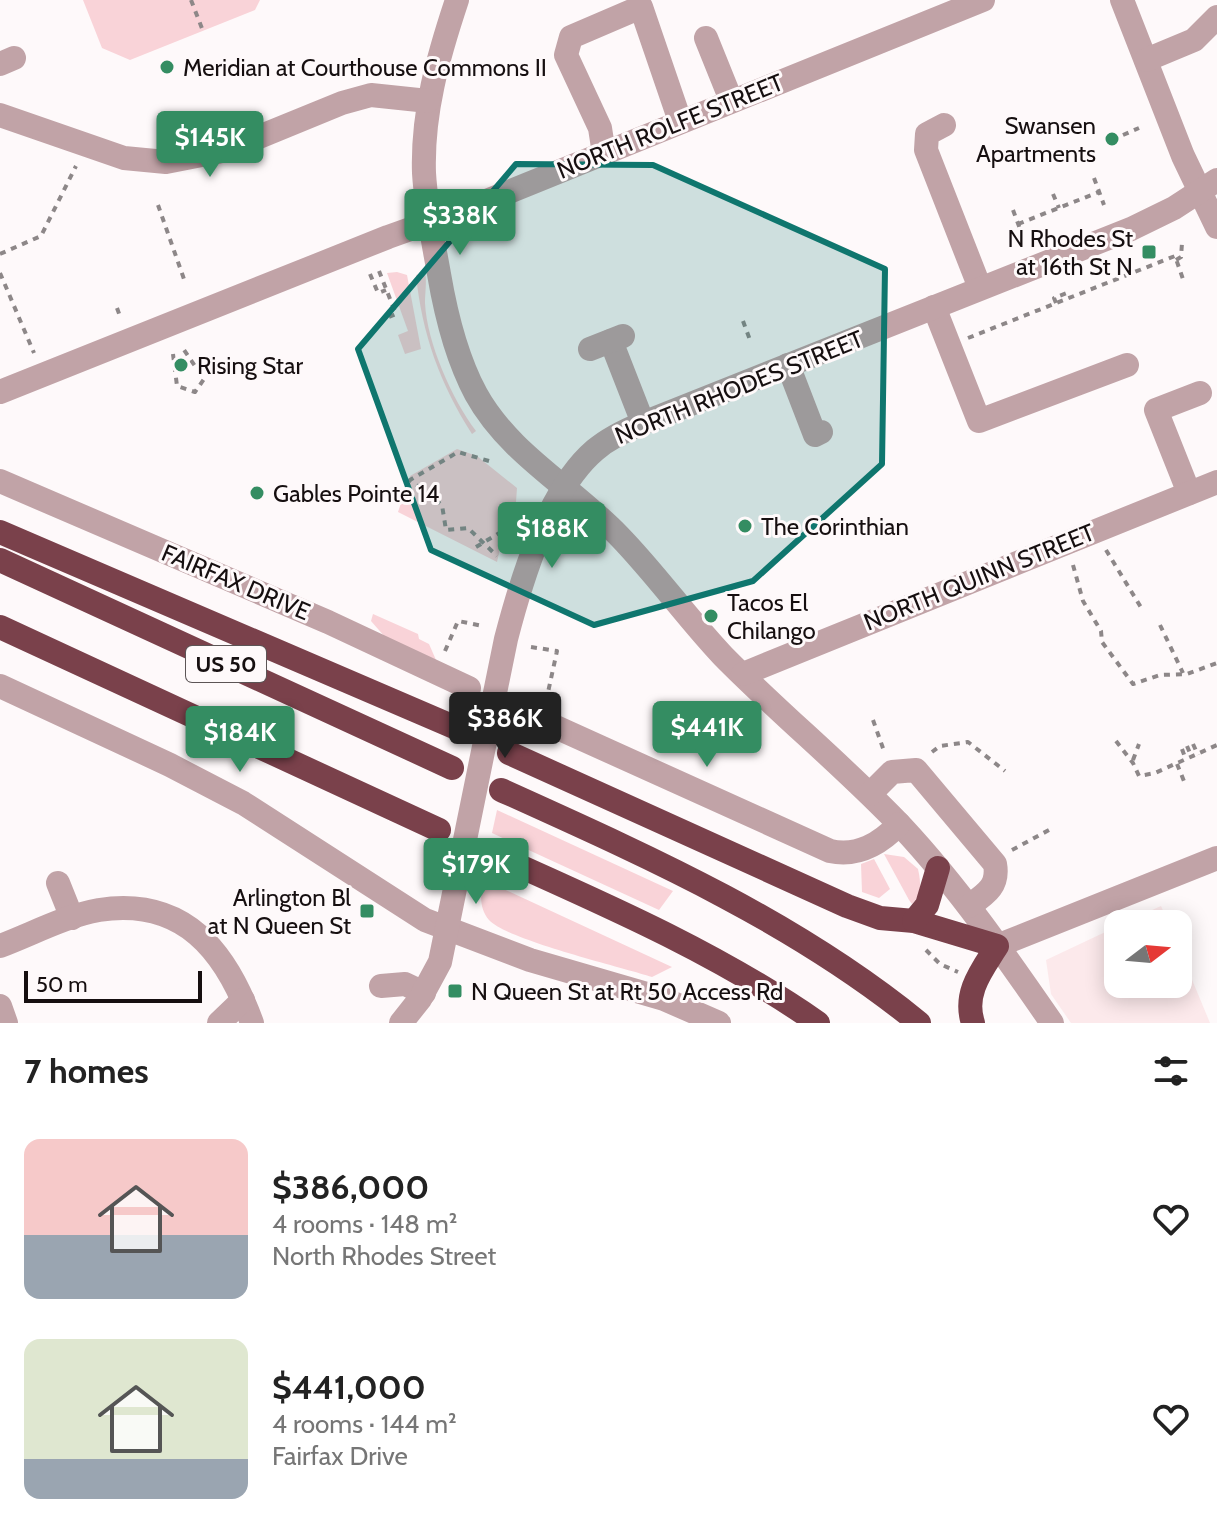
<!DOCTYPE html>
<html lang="en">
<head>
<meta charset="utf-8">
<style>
	body { margin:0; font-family:Cabin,sans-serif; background:#f6f6f6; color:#222; height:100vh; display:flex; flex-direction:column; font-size:30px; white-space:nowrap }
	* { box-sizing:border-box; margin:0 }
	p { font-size:26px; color:#767676 }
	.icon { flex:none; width:44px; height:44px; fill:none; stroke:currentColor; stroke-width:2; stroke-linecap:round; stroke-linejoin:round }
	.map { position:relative; height:1023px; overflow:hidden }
	.drawer { display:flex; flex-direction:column; background:#fff; flex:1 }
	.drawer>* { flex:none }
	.needle { width:52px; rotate:74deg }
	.buttons { position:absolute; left:1104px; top:910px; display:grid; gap:16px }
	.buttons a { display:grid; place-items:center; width:88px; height:88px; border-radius:16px; background:#fff; box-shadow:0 4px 20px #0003; font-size:40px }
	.scale { position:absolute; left:24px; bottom:20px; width:178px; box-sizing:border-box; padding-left:8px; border:4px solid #160f10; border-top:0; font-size:22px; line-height:28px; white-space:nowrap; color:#160f10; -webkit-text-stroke:6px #fef9fa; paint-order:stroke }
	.price { position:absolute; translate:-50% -68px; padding:0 18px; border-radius:8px; background:#348d62; color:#fff; font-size:26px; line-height:52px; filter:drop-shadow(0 2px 4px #0008) }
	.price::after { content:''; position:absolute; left:50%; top:48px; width:24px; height:18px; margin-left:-12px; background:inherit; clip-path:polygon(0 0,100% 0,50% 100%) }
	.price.active { background:#222; color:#fff }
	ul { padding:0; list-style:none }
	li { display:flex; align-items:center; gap:24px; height:200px; padding:0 24px }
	li span { display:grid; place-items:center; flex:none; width:224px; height:160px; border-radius:16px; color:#555 }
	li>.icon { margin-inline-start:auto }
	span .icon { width:96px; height:96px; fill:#fffc; stroke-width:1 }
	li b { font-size:34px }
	h2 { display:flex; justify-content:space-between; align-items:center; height:96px; padding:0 24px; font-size:34px }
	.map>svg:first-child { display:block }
	.built { fill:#fce9eb }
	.green { fill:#f9d3d8 }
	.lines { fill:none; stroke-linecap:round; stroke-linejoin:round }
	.path { stroke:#8d8788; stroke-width:4; stroke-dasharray:6 6; stroke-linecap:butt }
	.minor { stroke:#c1a3a7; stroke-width:24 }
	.highway { stroke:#7a414b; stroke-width:24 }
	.marked { fill:#0f766e; fill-opacity:0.2; stroke:#0f766e; stroke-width:6; stroke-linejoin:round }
	.poi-dot { fill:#348d62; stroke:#fef9fa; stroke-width:3 }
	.labels { text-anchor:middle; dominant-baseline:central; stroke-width:6; stroke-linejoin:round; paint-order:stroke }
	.shield { fill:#fef9fa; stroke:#5c5556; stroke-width:2 }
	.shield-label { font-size:22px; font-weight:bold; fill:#160f10 }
	.poi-label { font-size:24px; fill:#160f10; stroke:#fef9fa; text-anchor:start }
	.street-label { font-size:24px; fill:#160f10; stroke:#fef9fa }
</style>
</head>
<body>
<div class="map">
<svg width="1217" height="1023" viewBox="0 0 1217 1023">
	<rect width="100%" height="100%" fill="#fef9fa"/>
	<g class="built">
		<polygon points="1161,906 1169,924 1121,924"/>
		<polygon points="1118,926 1118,984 1178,984 1178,946 1210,1023 1071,1023 1051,994 1046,960"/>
	</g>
	<g class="green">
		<polygon points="83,0 260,0 255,10 130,60 102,48"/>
		<polygon points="397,272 407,275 421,349 405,354 398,335 408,331 387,273"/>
		<path d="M425,272C427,283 425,292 425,303C427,343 452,399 476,431L472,434C440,384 422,334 416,275Z"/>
		<polygon points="457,449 477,456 517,488 516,502 506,515 509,524 502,540 497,562 398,512 410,476"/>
		<polygon points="373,614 418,634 419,639 429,644 436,660 385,637 371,621"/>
		<polygon points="497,810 673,891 659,910 509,841 492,833"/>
		<path d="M884,854L904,857L918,869C921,883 922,894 912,904L909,900Z"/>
		<polygon points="874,859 890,889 879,898 862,892 861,864"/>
		<path d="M484,880L672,967L652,977C621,967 507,940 489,920C479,908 480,894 484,880Z"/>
	</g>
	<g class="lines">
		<g class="path">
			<polyline points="191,0 203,31"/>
			<polyline points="1123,135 1139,128"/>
			<polyline points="1094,178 1104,205"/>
			<polyline points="1053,194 1059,208"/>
			<polyline points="158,205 185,282"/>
			<polyline points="1013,210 1023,237"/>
			<polyline points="1018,224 1099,192"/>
			<polyline points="0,254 41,236 76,166"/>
			<polyline points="1176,260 1181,257 1182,243"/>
			<polyline points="379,271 396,314 389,317"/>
			<polyline points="0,273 34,353"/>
			<polyline points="370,274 378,293 386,290"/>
			<polyline points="1056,303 1054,298 1067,293 1071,298"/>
			<polyline points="117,308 121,319"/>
			<polyline points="743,321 750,340"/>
			<polyline points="968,338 1175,256 1184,282"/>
			<polyline points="173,354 177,386 195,392 204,379 184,350"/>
			<polyline points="489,461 458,452 410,480 442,505 446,530 468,528 497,556"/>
			<polyline points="476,547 506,529"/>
			<polyline points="1106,550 1142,609"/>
			<polyline points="1073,565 1083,601 1101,631 1102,642 1133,684 1160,675 1187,674 1217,663"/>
			<polyline points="1160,625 1183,673"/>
			<polyline points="531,647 557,651 547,697"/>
			<polyline points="445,651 458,621 483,626"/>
			<polyline points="873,720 884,751"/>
			<polyline points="1116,741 1133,763 1139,776 1155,773 1217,745"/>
			<polyline points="1193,744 1198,755"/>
			<polyline points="1187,746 1192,758"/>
			<polyline points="1182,749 1186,760"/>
			<polyline points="932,752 940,746 968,742 1005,771"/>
			<polyline points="1133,760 1139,744"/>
			<polyline points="1177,764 1186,786"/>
			<polyline points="1012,850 1049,830"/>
			<polyline points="926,950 940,964 958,972"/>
		</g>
		<g class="minor">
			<path d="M457,0C438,57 422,113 424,173C426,207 433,240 439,274C446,315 456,357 476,394C509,454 572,487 619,536C656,574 687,618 723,656C781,715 845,767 902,827C958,887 1005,955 1052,1023"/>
			<polyline points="1122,0 1183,156 1217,227"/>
			<polyline points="706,38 731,100"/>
			<polyline points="1146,60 1194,40 1217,17"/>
			<polyline points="0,64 14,58"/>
			<polyline points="0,115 124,158 166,162 227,150 342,103 371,95 428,101"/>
			<polyline points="944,125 927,134 926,150 980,288"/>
			<polyline points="604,154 600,128 566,55 571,37 641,7 680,121"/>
			<polyline points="934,307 979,421 1127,365"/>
			<polyline points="611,341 643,423"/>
			<polyline points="590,349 623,336"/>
			<polyline points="788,365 815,435 821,432"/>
			<polyline points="0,392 388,237 469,208 983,0"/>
			<polyline points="0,481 328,622 469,688"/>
			<polyline points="1189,493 1156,410 1200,393"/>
			<polyline points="743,674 1217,482"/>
			<polyline points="0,686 170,765 243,803 425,920 530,960 664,999 719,1023"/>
			<path d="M518,710L830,851C858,857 880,844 899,824"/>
			<path d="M870,794L892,772L916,770L995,864C999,886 986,894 969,906"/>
			<polyline points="58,883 72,918"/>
			<path d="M0,946C32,934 65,916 99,910C184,897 226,951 252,1023"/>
			<polyline points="997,946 1217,858"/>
			<polyline points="381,986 405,984 424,993"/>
			<polyline points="0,1006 6,1023"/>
			<polyline points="219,1023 243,1000"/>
			<path d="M401,1023L420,999L440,962L506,639C521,581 548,490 595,450C609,438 626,430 643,423L1131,229L1174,208L1217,180"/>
		</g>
		<g class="highway">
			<polyline points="0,532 461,730"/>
			<polyline points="0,560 452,768"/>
			<polyline points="0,627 439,830"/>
			<path d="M509,753L847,906L880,918L914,921L997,946C982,970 963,993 973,1023"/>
			<path d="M501,790C647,856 794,921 919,1023"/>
			<path d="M488,852C602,903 716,952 818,1023"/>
			<polyline points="914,921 927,905 938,868"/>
		</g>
	</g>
	<path class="marked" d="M516,164L653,165L885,269L882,464L753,581L594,625L431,550L358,349Z"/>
	<g class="poi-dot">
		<circle cx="167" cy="67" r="8"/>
		<circle cx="1112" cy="139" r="8"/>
		<rect x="1141" y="244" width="16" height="16" rx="4"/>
		<circle cx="181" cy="365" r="8"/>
		<circle cx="257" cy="493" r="8"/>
		<circle cx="745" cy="526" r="8"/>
		<circle cx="711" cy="616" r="8"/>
		<rect x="359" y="903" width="16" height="16" rx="4"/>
		<rect x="447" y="983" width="16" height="16" rx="4"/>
	</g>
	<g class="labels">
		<rect class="shield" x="186" y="646" width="80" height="36" rx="6"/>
		<g class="shield-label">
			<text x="226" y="664">US 50</text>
		</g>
		<g class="poi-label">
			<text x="183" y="67">Meridian at Courthouse Commons II</text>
			<text x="1096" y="125" text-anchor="end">Swansen<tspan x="1096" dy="28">Apartments</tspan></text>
			<text x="1133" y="238" text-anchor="end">N Rhodes St<tspan x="1133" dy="28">at 16th St N</tspan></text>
			<text x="197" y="365">Rising Star</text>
			<text x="273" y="493">Gables Pointe 14</text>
			<text x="761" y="526">The Corinthian</text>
			<text x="727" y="602">Tacos El<tspan x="727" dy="28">Chilango</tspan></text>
			<text x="351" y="897" text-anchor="end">Arlington Bl<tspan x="351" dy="28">at N Queen St</tspan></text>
			<text x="471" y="991">N Queen St at Rt 50 Access Rd</text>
		</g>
		<g class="street-label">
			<text transform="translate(670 126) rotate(-22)">NORTH ROLFE STREET</text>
			<text transform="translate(739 387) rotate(-22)">NORTH RHODES STREET</text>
			<text transform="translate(979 577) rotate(-22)">NORTH QUINN STREET</text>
			<text transform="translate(236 582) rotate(23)">FAIRFAX DRIVE</text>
		</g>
	</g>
</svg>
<div class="buttons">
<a><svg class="needle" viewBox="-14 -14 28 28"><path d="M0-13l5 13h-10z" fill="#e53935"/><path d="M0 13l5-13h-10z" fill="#767676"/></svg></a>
</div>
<div class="scale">50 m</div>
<b class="price" style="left:210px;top:179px">$145K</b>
<b class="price" style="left:460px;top:257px">$338K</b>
<b class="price" style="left:552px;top:570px">$188K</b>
<b class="price active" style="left:505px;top:760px">$386K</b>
<b class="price" style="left:707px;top:769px">$441K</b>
<b class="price" style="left:240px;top:774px">$184K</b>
<b class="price" style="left:476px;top:906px">$179K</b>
</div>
<section class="drawer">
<h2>7 homes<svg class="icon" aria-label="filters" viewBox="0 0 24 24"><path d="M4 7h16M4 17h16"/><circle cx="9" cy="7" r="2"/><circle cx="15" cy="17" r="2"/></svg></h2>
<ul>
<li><span style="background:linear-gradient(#f6c9c9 60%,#9aa5b1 0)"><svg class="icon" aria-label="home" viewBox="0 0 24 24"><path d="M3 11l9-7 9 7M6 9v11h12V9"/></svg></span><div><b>$386,000</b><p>4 rooms · 148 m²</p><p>North Rhodes Street</p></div><svg class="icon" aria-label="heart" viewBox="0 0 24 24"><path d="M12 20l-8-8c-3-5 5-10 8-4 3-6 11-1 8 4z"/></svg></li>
<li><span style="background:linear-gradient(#dfe7d0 75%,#9aa5b1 0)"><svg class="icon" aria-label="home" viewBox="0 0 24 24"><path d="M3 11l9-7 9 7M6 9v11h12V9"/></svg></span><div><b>$441,000</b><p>4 rooms · 144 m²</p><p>Fairfax Drive</p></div><svg class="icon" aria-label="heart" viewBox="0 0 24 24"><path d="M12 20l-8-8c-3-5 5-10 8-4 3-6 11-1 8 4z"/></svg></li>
</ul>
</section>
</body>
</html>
